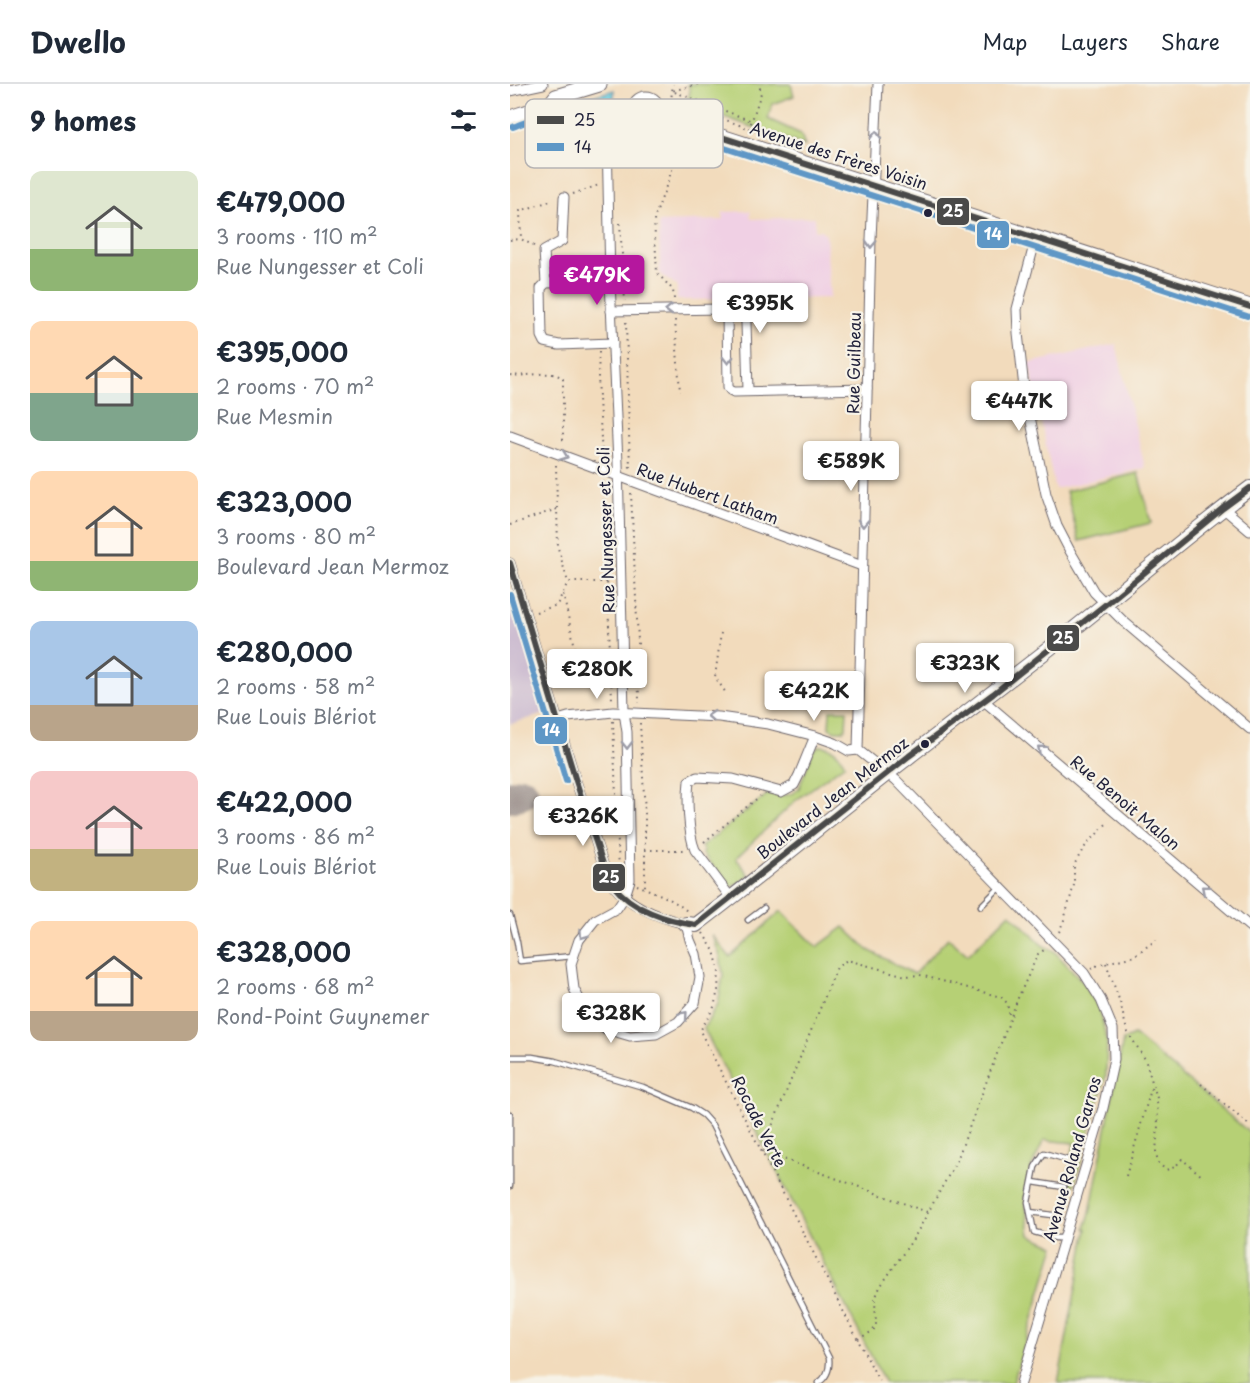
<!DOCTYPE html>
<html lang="en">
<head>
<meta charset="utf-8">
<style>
	body { margin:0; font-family:"Playpen Sans",sans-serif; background:#f2f2f3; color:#1f2937; height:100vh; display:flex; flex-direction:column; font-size:22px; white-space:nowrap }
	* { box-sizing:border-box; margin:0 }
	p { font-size:20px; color:#747a83 }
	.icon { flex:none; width:33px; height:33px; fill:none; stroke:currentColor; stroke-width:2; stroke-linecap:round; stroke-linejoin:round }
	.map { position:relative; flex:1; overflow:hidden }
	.details { display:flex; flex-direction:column; background:#fff; width:510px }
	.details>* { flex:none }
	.price { position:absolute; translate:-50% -51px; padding:0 14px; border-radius:6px; background:#fff; color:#222; font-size:20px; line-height:39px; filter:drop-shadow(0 2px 3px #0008) }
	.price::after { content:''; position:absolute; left:50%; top:36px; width:18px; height:14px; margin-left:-9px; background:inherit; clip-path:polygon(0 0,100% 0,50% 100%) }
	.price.active { background:#b5179e; color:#fff }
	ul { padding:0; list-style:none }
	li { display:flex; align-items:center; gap:18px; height:150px; padding:0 30px }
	li span { display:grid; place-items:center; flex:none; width:168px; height:120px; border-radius:12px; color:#555 }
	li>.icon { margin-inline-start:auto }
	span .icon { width:72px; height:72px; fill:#fffc; stroke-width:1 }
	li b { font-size:26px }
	h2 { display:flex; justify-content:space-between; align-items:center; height:72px; padding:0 30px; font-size:26px }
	header { display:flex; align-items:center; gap:36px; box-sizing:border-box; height:84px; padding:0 30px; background:#fff; border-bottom:2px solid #e0e1e3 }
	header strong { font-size:28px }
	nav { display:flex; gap:33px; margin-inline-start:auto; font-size:21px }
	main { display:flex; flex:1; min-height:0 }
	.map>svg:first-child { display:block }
	.built { fill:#f0d0e4 }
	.industrial { fill:#cebed1 }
	.green { fill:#b6d075; stroke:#6c7958; stroke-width:1.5 }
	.water { fill:#60c7dc; stroke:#41748c; stroke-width:1.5 }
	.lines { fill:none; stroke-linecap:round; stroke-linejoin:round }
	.taxiway { stroke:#8a7e7c; stroke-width:32 }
	.lane-casing { stroke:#6b6368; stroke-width:7 }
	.street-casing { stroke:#6b6368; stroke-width:11 }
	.secondary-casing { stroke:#6b6368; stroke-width:16 }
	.primary-casing { stroke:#6b6368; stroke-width:17 }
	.path { stroke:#6b6368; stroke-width:2; stroke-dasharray:1.5 4.5; stroke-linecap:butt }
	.lane { stroke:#fff; stroke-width:4.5 }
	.street { stroke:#fff; stroke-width:9 }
	.secondary { stroke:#fff; stroke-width:14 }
	.primary { stroke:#fff; stroke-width:15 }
	.bus-1-casing { stroke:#f7f3e8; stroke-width:10 }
	.bus-2-casing { stroke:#f7f3e8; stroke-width:10 }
	.bus-1 { stroke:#4a4a49; stroke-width:6 }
	.bus-2 { stroke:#5e97c6; stroke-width:6 }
	.oneway { stroke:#9c9ca7 }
	.bus-dot { fill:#22223b; stroke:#f7f3e8; stroke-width:2 }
	.labels { text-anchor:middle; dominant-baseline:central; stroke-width:4.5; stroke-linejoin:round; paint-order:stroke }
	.street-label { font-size:16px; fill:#22223b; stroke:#f7f3e8 }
	.key { fill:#f7f3e8; stroke:#b7b4b4; stroke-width:1.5 }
	.key-label { font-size:16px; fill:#22223b }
	.line-badge { stroke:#f7f3e8; stroke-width:2 }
	.badge-label { font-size:16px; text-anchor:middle; font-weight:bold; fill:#fff }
</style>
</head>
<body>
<header>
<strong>Dwello</strong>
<nav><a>Map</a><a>Layers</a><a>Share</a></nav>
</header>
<main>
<section class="details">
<h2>9 homes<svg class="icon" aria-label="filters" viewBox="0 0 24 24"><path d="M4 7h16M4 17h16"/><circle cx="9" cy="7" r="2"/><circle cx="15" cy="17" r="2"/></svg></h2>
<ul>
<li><span style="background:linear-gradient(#dfe7d0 65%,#8fb573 0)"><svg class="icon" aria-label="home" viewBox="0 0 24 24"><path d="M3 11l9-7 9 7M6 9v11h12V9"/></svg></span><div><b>€479,000</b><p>3 rooms · 110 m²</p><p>Rue Nungesser et Coli</p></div></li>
<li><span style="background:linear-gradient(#ffd9b3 60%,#7fa58c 0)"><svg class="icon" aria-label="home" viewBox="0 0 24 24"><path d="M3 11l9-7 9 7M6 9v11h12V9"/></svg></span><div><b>€395,000</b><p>2 rooms · 70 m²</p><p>Rue Mesmin</p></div></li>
<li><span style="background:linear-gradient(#ffd9b3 75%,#8fb573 0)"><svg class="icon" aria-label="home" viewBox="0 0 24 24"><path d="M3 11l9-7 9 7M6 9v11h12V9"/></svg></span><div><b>€323,000</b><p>3 rooms · 80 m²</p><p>Boulevard Jean Mermoz</p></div></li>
<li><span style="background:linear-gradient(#a9c7e8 70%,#b9a48a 0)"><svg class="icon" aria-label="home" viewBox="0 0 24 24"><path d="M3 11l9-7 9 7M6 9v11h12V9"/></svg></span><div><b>€280,000</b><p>2 rooms · 58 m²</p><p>Rue Louis Blériot</p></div></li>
<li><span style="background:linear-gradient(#f6c9c9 65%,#c2b280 0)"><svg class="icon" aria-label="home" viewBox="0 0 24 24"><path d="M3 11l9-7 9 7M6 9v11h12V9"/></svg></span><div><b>€422,000</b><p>3 rooms · 86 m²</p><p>Rue Louis Blériot</p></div></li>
<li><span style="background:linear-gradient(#ffd9b3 75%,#b9a48a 0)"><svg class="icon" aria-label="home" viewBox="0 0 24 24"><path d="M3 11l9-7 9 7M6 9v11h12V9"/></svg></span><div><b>€328,000</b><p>2 rooms · 68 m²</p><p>Rond-Point Guynemer</p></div></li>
</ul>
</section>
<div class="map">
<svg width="740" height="1299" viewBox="0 0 740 1299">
	<rect width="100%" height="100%" fill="#f7f3e8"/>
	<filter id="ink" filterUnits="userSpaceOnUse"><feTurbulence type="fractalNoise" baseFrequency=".0167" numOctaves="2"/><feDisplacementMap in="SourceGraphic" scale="12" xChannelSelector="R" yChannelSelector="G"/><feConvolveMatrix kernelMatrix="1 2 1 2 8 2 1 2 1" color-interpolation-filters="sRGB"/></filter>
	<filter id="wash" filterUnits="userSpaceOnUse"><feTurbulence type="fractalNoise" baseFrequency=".008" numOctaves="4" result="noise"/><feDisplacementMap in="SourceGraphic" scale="24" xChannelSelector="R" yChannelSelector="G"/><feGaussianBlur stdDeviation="1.35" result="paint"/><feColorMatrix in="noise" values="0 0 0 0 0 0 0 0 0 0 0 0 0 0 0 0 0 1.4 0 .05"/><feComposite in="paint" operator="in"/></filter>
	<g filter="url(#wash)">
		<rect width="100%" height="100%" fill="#f2dbbc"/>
		<g class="built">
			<polygon points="240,127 241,135 305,133 305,146 311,146 316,151 320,214 167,216 167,200 162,200 162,197 159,197 150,189 149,138 213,136 213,128"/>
			<polygon points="606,260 635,384 545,405 519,279"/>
		</g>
		<polygon class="industrial" points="0,511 38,629 0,640"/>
		<g class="green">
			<path d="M178,0H281L284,12L262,20L258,35L291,50L295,62L175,19C180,12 181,8 178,0Z"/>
			<polygon points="628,389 641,439 569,457 556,407"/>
			<polygon points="320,626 337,626 336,644 333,647 325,647 319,644"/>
			<path d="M309,662C322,662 329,669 335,680L285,717L226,774L239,791L224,802H219L192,769L194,767L191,763L259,709C270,713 281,713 289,704L303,667Z"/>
			<polygon points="271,827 307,863 334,843 358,866 404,890 438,854 458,871 500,829 532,861 544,867 574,899 590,926 597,959 596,992 564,1102 557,1098 564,1059 534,1056 521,1084 515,1115 520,1151 545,1162 503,1299 375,1299 196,949 194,945 195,942 208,920 213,891 210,872 202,851 220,873"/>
			<polygon points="624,951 740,1049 740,1299 548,1299 577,1145 575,1144 580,1129 613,956"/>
		</g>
		<path class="water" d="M104,6V15C97,24 85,25 80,13Z"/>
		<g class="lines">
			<polyline class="taxiway" points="0,713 13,709"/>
		</g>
	</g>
	<g filter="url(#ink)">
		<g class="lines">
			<g class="lane-casing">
				<g id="lane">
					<polyline points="471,822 490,803"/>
					<polyline points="0,831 7,858 10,877 63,872"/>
					<polyline points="238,836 254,824"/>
					<path d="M0,973H22L45,977L133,1003L182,1024L193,1031L202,1041L319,1274C320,1284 318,1293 308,1299"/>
					<polyline points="0,1030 0,1102"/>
					<polyline points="523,1098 554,1103"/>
					<polyline points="520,1128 550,1132"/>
					<polyline points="554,1154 546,1154 524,1148 518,1118 525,1083 534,1069 558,1076"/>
				</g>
			</g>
			<g class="street-casing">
				<g id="street">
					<polyline points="368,0 361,155 348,666 386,696 574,889 591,916 603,945 604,975 593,1024 511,1299"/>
					<polyline points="0,7 33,0"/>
					<polyline points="526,154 507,225 508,249 514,304 536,410 547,442 560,467 584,508 613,537 740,645"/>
					<polyline points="100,197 36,199 31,204 32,252 35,258 49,261 103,259"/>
					<polyline points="36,199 34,167 52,157 54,113"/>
					<path d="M101,227L211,225C222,231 234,224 236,239L238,307"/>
					<polyline points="217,228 218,303 220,306 224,308 357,305"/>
					<polyline points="0,352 352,482"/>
					<polyline points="713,424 740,447"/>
					<path d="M0,479L65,694L96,789C99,793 101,798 104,802C121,823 151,834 176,840L180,856L186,870L190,893L185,919L168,938L146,950L120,952L96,945L76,928L64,905L61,880L69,856L85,836L107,824L115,812L120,796L117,648L114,628L108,379L100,197L97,51"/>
					<polyline points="473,616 740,843"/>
					<polyline points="48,636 58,633 103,628 209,633 258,640 305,652 325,659 339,667 348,666"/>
					<path d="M221,814L185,766C178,749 177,715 179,697L187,693L223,695L271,708L284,701L289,691L305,652"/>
				</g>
			</g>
			<g class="secondary-casing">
				<path id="secondary" d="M176,840L186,841C243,798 298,752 354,708C420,655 489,605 555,552C617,503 677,451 740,404"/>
			</g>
			<g class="primary-casing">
				<g id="primary">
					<circle cx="136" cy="26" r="11"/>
					<polyline points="37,25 46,13 89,0"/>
					<polyline points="146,32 740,223"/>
					<path d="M0,34C11,31 25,24 37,25C44,26 51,33 57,37C84,56 103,57 128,33"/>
				</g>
			</g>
			<g class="path">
				<polyline points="188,0 162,7 242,37"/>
				<polyline points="161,16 276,58"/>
				<polyline points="162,24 161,16 163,0"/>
				<polyline points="21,41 34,41 57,57 82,68 87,73"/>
				<polyline points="239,45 251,9 249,0"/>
				<polyline points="63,110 89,101"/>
				<polyline points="110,139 115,217"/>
				<polyline points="0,156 11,155"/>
				<polyline points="24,162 11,155 10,127 43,116"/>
				<polyline points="164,215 163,206 147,189 144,135 173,56"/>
				<polyline points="165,236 170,308"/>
				<polyline points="116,238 120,385"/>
				<polyline points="89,268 88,292 92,376"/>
				<path d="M0,291C15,294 43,284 53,295V360"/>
				<polyline points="306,371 345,374"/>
				<polyline points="46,381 48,464 58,498 99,498"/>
				<polyline points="93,397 102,616"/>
				<polyline points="121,409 128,557 129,619"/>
				<polyline points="0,441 47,425"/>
				<polyline points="53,510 69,581"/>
				<polyline points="26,528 47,521 58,498"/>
				<polyline points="211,549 205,593 216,609"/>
				<polyline points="42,588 69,581 99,579"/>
				<polyline points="103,637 109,787"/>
				<polyline points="130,639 135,729 135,804"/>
				<polyline points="194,758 250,712"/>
				<polyline points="135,766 173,766"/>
				<path d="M127,801C144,808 164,815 178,828"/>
				<polyline points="549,848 554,836 564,801 564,781 573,765 599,737"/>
				<polyline points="193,849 204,867 209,886 208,906 204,923 190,947 370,1299"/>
				<polyline points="596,879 610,918 617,947 635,975 647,1014 648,1042 646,1068 648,1079 656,1086 665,1083 672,1075 693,1093"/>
				<polyline points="581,885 588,881 624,872 646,856"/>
				<polyline points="691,1000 740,1042"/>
				<polyline points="616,1092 642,1002"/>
				<polyline points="417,1128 252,1067 327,883 337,876 396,892 410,891 491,913 497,919 500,934"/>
				<polyline points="348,1255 363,1247 366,1241 365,1215 370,1203 405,1152 447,1076 508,914 528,870 537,864"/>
			</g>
			<use href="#lane" class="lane"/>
			<use href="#street" class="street"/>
			<use href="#secondary" class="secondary"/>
			<use href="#primary" class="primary"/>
			<g class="bus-1-casing">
				<g id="bus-1">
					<polyline points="146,32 740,223"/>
					<path d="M0,479L65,694L96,789C99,793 101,797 103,801C122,826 157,837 186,841L399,672L483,610L606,512L713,424L740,404"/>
				</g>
			</g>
			<g class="bus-2-casing">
				<g id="bus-2">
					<polyline points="143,41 737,232"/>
					<path d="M3,43C12,40 24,33 34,34C42,34 48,42 54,46C85,66 106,64 134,40"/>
					<polyline points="0,510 56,697"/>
				</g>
			</g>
			<use href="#bus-1" class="bus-1"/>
			<use href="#bus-2" class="bus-2"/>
		</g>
		<defs><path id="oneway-chevron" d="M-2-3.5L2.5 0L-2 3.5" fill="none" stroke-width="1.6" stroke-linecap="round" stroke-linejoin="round" transform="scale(1.5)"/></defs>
		<g class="oneway">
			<use href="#oneway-chevron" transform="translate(366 51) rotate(-88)"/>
			<use href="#oneway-chevron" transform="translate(361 160) rotate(92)"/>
			<use href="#oneway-chevron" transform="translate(159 226) rotate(179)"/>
			<use href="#oneway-chevron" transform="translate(218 276) rotate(89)"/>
			<use href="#oneway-chevron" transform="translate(54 372) rotate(20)"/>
			<use href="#oneway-chevron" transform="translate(353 439) rotate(92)"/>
			<use href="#oneway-chevron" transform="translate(201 632) rotate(-176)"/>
			<use href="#oneway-chevron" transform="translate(117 661) rotate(89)"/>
			<use href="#oneway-chevron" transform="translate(531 665) rotate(-140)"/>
			<use href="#oneway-chevron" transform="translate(695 805) rotate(-140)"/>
			<use href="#oneway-chevron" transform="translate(73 851) rotate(125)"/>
			<use href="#oneway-chevron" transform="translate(174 931) rotate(-49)"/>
		</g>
	</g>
	<g class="bus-dot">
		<circle cx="418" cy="129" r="5"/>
		<circle cx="415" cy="660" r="5"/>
	</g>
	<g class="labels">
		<g class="street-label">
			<text transform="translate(329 71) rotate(18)">Avenue des Frères Voisin</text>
			<text transform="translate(343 279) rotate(-89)">Rue Guilbeau</text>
			<text transform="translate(198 409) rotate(20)">Rue Hubert Latham</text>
			<text transform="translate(95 446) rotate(-92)">Rue Nungesser et Coli</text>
			<text transform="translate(322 713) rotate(-38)">Boulevard Jean Mermoz</text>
			<text transform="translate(616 718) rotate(40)">Rue Benoit Malon</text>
			<text transform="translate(250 1037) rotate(63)">Rocade Verte</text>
			<text transform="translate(561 1075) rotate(-74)">Avenue Roland Garros</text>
		</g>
	</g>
	<rect x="15" y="15" width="198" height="69" rx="9" class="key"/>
	<rect x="27" y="32" width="27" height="8" fill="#4a4a49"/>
	<rect x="27" y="59" width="27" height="8" fill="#5e97c6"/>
	<g class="key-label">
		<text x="64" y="42">25</text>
		<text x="64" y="69">14</text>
	</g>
	<g class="line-badge">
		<rect x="426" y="113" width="34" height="29" rx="6" fill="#4a4a49"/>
		<rect x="466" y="136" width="34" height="29" rx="6" fill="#5e97c6"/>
		<rect x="536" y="540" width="34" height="28" rx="6" fill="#4a4a49"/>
		<rect x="24" y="632" width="34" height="29" rx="6" fill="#5e97c6"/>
		<rect x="82" y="779" width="34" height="29" rx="6" fill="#4a4a49"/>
	</g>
	<g class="badge-label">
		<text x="443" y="133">25</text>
		<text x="483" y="156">14</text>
		<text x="553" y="560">25</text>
		<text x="41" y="652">14</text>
		<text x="99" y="799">25</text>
	</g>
</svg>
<b class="price active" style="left:87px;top:222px">€479K</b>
<b class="price" style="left:250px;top:250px">€395K</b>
<b class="price" style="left:509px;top:348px">€447K</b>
<b class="price" style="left:341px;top:408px">€589K</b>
<b class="price" style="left:455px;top:610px">€323K</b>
<b class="price" style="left:87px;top:616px">€280K</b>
<b class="price" style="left:304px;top:638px">€422K</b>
<b class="price" style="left:73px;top:763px">€326K</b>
<b class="price" style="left:101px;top:960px">€328K</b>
</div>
</main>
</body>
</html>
